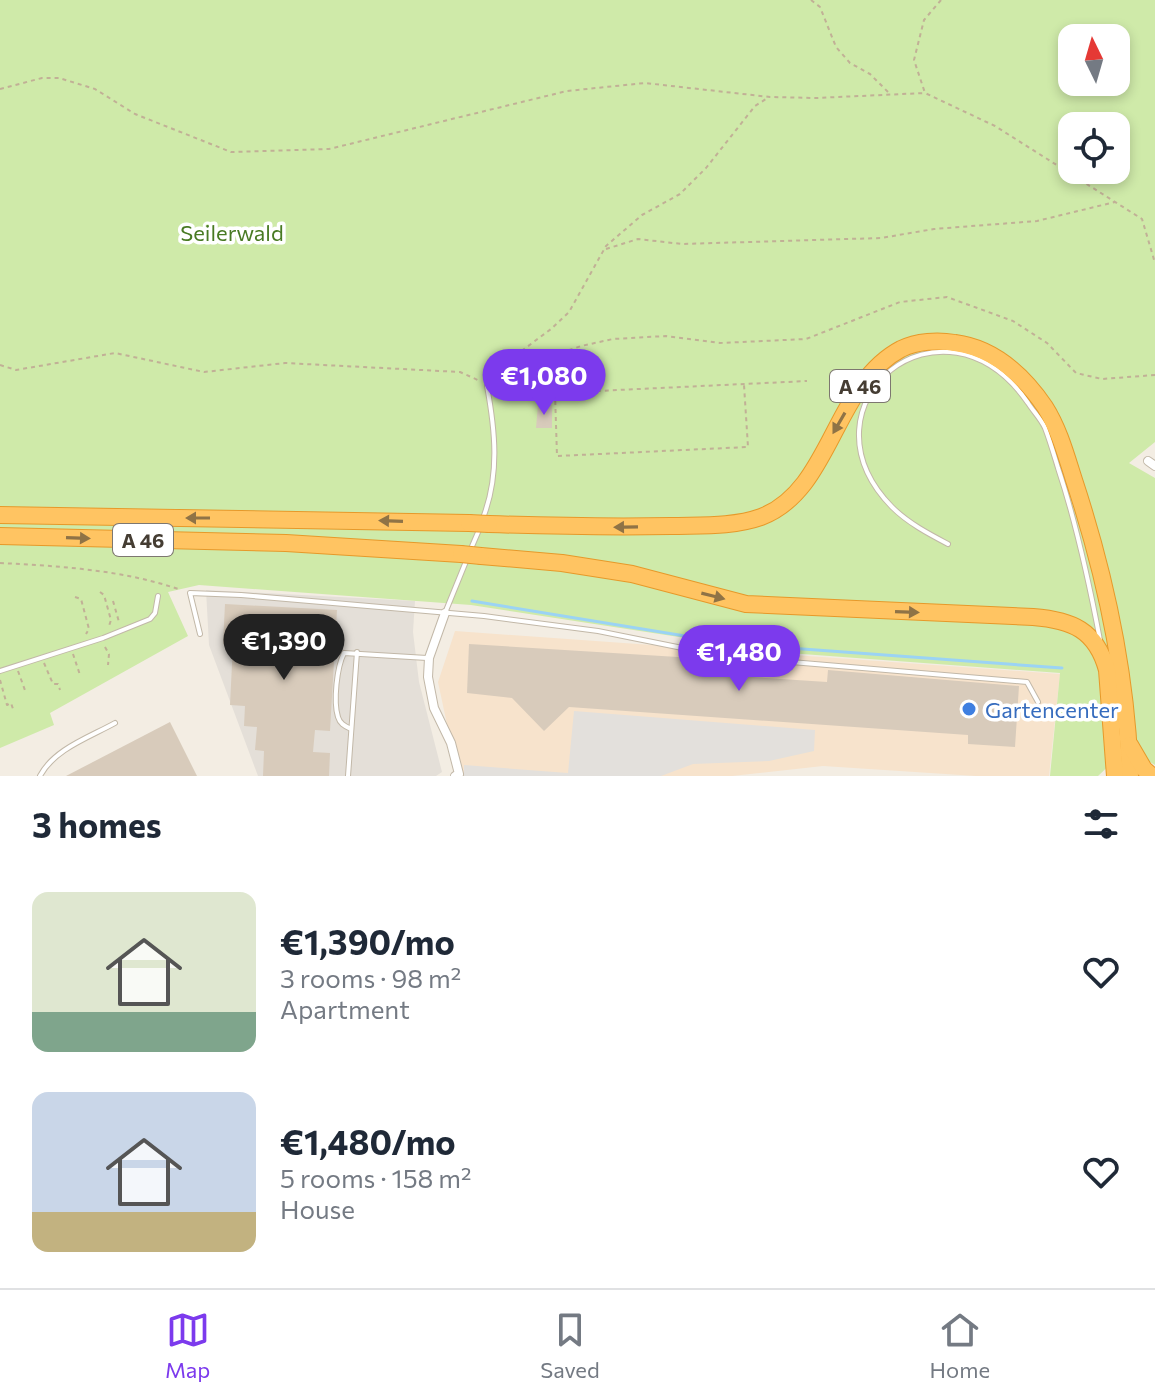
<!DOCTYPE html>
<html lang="en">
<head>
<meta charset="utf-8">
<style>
	body { margin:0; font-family:Commissioner,sans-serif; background:#f6f6f7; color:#1f2937; height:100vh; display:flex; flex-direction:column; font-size:30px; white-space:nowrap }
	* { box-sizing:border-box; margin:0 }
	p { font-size:26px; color:#747a83 }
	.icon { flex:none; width:44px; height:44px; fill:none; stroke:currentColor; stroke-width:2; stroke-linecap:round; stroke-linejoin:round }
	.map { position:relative; height:776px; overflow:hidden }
	.drawer { display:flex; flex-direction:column; background:#fff; flex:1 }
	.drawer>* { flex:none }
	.needle { width:52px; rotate:355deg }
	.controls { position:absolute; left:1058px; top:24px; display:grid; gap:16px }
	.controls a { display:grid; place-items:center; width:72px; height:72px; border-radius:16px; background:#fff; box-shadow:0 4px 12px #0003; font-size:40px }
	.price { position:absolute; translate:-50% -68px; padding:0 18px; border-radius:28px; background:#7c3aed; color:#fff; font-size:26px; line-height:52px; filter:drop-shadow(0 2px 4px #0008) }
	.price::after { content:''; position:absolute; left:50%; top:48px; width:24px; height:18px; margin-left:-12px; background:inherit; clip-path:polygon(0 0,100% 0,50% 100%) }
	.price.selected { background:#222; color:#fff }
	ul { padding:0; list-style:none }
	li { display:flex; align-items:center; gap:24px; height:200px; padding:0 32px }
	li span { display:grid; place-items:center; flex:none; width:224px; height:160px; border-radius:16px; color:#555 }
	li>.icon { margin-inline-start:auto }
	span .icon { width:96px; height:96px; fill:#fffc; stroke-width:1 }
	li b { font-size:34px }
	h2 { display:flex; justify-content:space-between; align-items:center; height:96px; padding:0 32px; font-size:34px }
	.menu { display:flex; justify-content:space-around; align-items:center; height:112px; border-top:2px solid #e0e1e3; background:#fff; font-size:22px; color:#747a83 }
	.menu a { display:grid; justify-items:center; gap:4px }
	.menu .selected { color:#7c3aed }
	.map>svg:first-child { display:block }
	.commercial { fill:#f7e3cc }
	.industrial { fill:#e4dfd8 }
	.green { fill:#cfeaa9; fill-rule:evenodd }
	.parking { fill:#e3e0dc }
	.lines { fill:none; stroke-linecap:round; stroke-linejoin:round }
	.stream { stroke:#9bd3f4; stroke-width:3 }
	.building { fill:#d8cbbb }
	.service-casing { stroke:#c2b8a8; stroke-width:6 }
	.minor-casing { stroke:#c2b8a8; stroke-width:10 }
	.motorway-casing { stroke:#e6992a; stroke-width:18 }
	.path { stroke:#c1b096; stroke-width:2; stroke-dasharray:4 4; stroke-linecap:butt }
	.service { stroke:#fff; stroke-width:4 }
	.minor { stroke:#fff; stroke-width:8 }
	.motorway { stroke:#ffc462; stroke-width:16 }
	.motorway-bridge-casing { stroke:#e6992a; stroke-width:18; stroke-linecap:butt }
	.motorway-bridge { stroke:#ffc462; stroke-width:16 }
	.oneway { fill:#8f7346 }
	.shop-dot { fill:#3f7fe0; stroke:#fff; stroke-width:3 }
	.labels { text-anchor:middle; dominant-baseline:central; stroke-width:7; stroke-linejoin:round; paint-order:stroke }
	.shield { fill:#fff; stroke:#7d7770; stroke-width:2 }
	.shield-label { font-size:20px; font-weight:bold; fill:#453d33 }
	.park-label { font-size:22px; fill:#487a23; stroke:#fff }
	.shop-label { font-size:22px; fill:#366cbe; stroke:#fff; text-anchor:start }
</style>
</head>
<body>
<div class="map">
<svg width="1155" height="776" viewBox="0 0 1155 776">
	<rect width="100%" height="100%" fill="#f3ede3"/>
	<polygon class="commercial" points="455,631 1060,674 1049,776 976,776 823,766 732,776 458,776 438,682"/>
	<polygon class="industrial" points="206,590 415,601 413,632 419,682 442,772 436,776 258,776 209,645"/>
	<path class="green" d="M0,0H1155V442L1129,463L1155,478V765L1145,759L1136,740L1098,776H1050L1060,673L736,649L679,637L471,605L199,585L168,592L188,636L50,713L54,725L0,748ZM1072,38H1116V82H1072ZM1072,126H1116V170H1072Z"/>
	<polygon class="parking" points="574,711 815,730 814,751 769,761 693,764 661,776 464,776 464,765 568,773"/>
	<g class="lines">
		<polyline class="stream" points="472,601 734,644 1062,668"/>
	</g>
	<g class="building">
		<polygon points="538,405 552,405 552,428 536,428"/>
		<polygon points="225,604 337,610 330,731 315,730 313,752 330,753 329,776 263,776 264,751 255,750 257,727 244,726 245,706 230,705 233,644 223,644"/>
		<polygon points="469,644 694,658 693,673 827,682 828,670 1019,686 1015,747 968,744 968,735 569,707 544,731 512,698 467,693"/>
		<polygon points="170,722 197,776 66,776"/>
	</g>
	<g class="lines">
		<g class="service-casing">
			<g id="service">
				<polyline points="525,367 539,377"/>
				<path d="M483,518C500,474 495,430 487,386L508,372L537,361"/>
				<path d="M948,544C929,534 908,523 892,507C792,404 943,280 1028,403C1033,411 1041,419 1045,428C1050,441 1054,455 1058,468C1077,525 1089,582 1100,640"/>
				<polyline points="470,551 479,530"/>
				<polyline points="445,613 467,559"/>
				<polyline points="200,634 190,593 241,595 484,616 598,631 722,656 1027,682 1038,702"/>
				<polyline points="0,671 103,638 150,619 155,613 158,596"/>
				<path d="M351,729C345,726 340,724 338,717C333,701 337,667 344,653L427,658"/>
				<path d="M40,776C54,749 90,737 115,723"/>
				<polyline points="348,776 357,652"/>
			</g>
		</g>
		<g class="minor-casing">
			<g id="minor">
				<polyline points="1148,461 1155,466"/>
				<polyline points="445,613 429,658 428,677 434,708 451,743 459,774 455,776"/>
			</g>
		</g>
		<g class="motorway-casing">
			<g id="motorway">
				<polyline points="0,515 469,523"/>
				<path d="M489,524C550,526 610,527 671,526C700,525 733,527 761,517C832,490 833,385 901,349C917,341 938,340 955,343C994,348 1023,375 1045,407C1059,429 1066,455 1074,480C1105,574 1127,677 1130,776"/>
				<polyline points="0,536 286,543 461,554"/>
				<path d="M481,556L562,563L632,574L746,604L1033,617C1072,620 1096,630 1107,670L1115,776"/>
				<polyline points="1130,745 1144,769 1152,776"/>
			</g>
		</g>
		<g class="path">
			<polyline points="811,0 820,7 836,47 850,63 870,74 890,94"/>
			<polyline points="941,0 924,20 914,60 925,93 995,126 1142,219 1155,263"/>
			<polyline points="0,89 42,78 59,78 95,89 135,114 231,152 329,149 567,91 645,83 770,97 816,98 925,93"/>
			<polyline points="606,249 638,239 682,244 881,238 934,229 1037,221 1115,202"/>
			<polyline points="546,358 581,346 613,339 666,336 720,343 806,339 900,302 947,297 1013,321 1047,343 1076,373 1102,379 1155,375"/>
			<polyline points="0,365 16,370 115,353 204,372 285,363 460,372 480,381"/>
			<polyline points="496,370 551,329 569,312 606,246 642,215 680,194 706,168 755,106 769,97"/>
			<polyline points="545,383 555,393 807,381"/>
			<polyline points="555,393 557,456 748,447 744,385"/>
			<path d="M0,563C60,566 124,570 181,590"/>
			<polyline points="100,592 104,595 111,620 109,626"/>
			<polyline points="75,597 81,599 89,629 86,634"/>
			<polyline points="113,601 119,622"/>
			<polyline points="105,647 109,654 108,665"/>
			<polyline points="73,654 80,675"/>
			<polyline points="44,663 53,684 58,684 60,690"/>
			<polyline points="18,671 26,693"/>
			<polyline points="0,680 7,705 11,703 13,709"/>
		</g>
		<use href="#service" class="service"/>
		<use href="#minor" class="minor"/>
		<use href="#motorway" class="motorway"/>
		<g class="motorway-bridge-casing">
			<g id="motorway-bridge">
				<polyline points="469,523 489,524"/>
				<polyline points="461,554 481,556"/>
			</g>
		</g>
		<use href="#motorway-bridge" class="motorway-bridge"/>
	</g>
	<defs><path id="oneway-solid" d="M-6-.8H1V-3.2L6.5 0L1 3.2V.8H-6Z" transform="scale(2)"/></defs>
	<g class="oneway">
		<use href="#oneway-solid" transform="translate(839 423) rotate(120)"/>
		<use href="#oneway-solid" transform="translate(198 518) rotate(-180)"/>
		<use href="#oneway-solid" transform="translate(391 521) rotate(-178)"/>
		<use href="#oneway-solid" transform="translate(626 527) rotate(179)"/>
		<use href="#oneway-solid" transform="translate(78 538) rotate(2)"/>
		<use href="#oneway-solid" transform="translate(713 596) rotate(14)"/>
		<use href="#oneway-solid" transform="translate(907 612) rotate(2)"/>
	</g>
	<circle class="shop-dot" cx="969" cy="709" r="8"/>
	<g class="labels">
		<g class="shield">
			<rect x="830" y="370" width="60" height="32" rx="6"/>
			<rect x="113" y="524" width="60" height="32" rx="6"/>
		</g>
		<g class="shield-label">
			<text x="860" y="386">A 46</text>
			<text x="143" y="540">A 46</text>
		</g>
		<g class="park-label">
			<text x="232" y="232">Seilerwald</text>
		</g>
		<g class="shop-label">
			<text x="985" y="709">Gartencenter</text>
		</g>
	</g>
</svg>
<div class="controls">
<a><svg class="needle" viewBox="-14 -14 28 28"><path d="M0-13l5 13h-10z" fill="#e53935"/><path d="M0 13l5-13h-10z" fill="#747a83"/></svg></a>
<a><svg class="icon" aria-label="locate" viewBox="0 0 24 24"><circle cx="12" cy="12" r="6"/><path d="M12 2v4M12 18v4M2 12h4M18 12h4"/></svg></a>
</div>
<b class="price" style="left:544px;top:417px">€1,080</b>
<b class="price selected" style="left:284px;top:682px">€1,390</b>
<b class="price" style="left:739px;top:693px">€1,480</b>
</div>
<section class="drawer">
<h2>3 homes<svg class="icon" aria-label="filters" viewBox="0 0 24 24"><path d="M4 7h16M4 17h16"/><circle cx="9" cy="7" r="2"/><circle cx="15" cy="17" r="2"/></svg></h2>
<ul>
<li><span style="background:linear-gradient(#dfe7d0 75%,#7fa58c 0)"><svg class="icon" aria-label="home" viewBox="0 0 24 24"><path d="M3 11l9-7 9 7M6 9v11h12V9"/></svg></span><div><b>€1,390/mo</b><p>3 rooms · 98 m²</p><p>Apartment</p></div><svg class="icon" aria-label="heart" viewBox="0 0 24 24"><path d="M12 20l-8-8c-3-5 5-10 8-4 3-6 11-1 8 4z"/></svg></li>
<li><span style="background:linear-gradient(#c9d6e8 75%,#c2b280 0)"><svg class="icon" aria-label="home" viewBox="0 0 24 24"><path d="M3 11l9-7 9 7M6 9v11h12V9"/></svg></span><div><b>€1,480/mo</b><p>5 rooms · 158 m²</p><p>House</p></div><svg class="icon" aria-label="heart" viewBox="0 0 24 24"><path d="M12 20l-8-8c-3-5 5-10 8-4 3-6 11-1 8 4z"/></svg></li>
</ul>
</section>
<nav class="menu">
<a class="selected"><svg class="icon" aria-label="map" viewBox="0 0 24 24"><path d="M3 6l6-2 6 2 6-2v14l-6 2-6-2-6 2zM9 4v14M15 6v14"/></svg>Map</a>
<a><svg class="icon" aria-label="saved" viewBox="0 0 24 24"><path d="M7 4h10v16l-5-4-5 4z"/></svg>Saved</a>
<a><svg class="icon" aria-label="home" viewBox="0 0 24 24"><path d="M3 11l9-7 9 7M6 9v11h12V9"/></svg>Home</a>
</nav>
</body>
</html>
